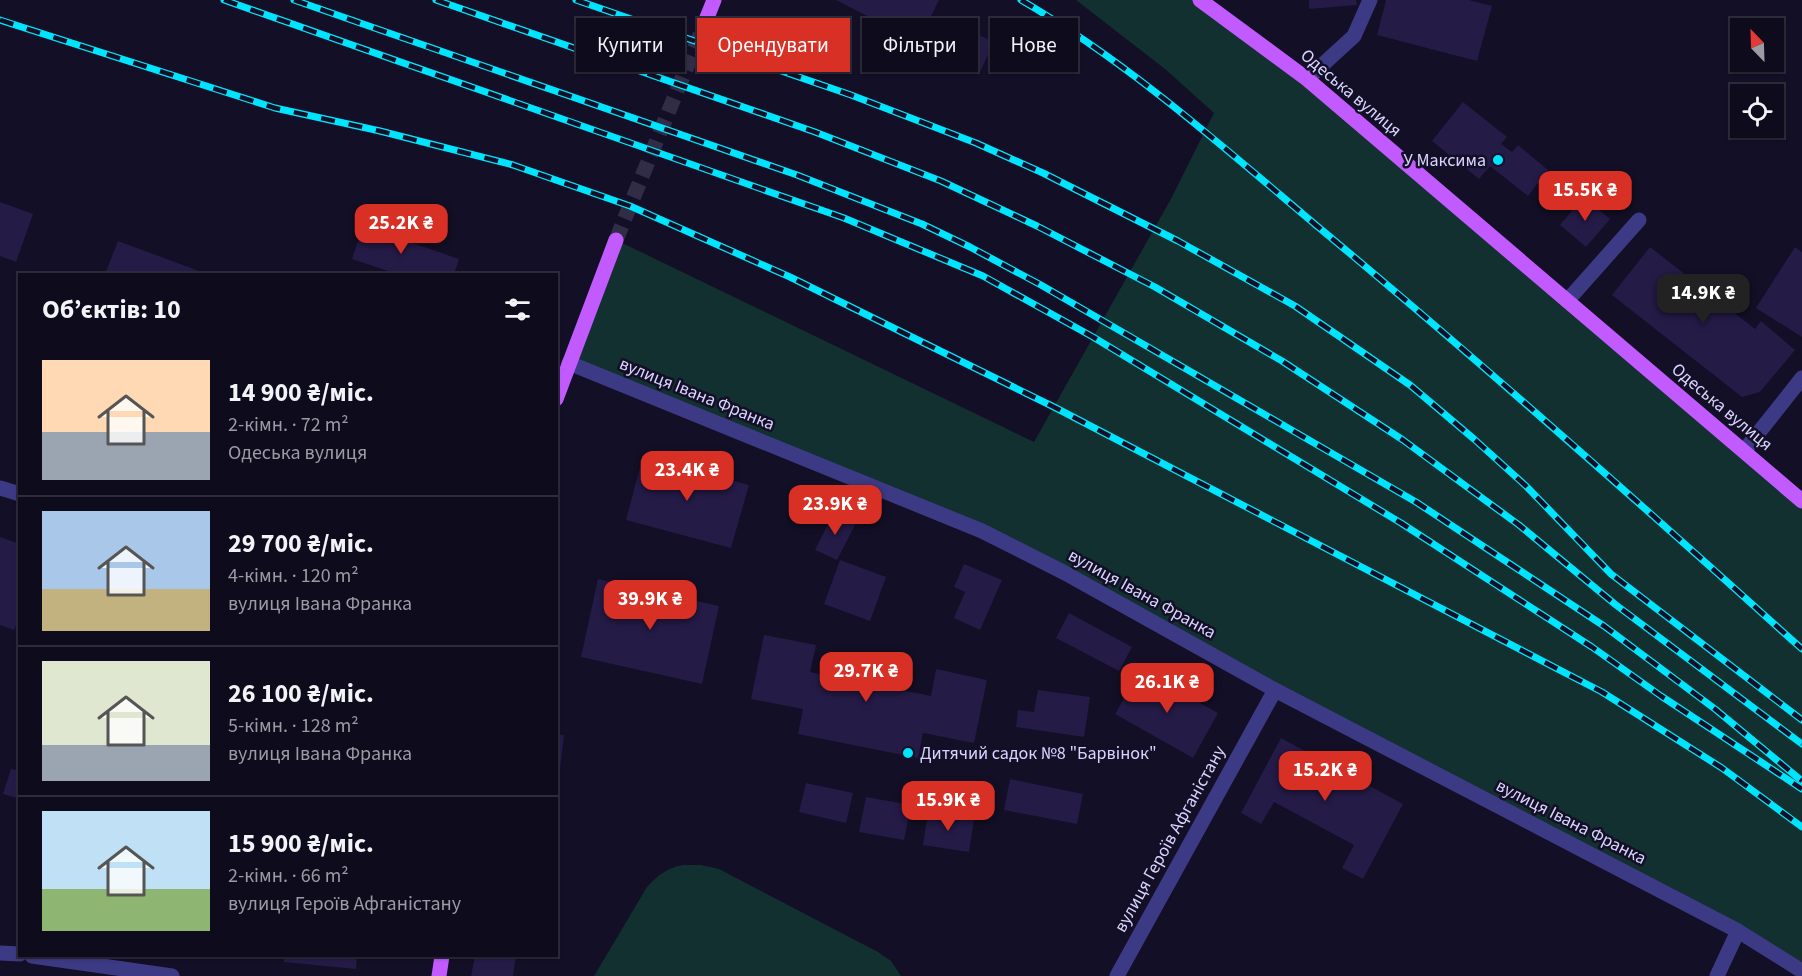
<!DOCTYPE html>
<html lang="uk">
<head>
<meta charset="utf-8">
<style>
	body { margin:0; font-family:"Source Sans 3",sans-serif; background:#171425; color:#f1f3f6; height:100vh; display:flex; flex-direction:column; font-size:22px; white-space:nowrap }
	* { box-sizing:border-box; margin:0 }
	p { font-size:20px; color:#9b9ba3 }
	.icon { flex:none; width:33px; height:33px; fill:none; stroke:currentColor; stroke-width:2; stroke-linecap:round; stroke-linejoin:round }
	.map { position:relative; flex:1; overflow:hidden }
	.panel { position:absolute; left:18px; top:273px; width:540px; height:684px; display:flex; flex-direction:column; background:#0e0b1c; border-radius:0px; box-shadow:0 2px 4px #0004,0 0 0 2px #2e2b3b }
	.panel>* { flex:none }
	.hud { position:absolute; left:576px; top:18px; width:570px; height:54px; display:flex; gap:12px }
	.needle { width:39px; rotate:337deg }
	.controls { position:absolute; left:1730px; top:18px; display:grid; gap:12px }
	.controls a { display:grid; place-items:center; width:54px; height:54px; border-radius:0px; background:#0e0b1c; box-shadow:0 2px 4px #0004,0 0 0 2px #2e2b3b; font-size:30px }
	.price { position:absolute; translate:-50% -51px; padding:0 14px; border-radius:12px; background:#d93025; color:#fff; font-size:20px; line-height:39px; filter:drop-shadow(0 2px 3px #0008) }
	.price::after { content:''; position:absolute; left:50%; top:36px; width:18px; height:14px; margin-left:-9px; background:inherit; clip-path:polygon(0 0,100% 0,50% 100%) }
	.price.active { background:#222; color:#fff }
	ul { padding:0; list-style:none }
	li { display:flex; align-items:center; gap:18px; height:150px; padding:0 24px }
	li+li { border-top:2px solid #2e2b3b }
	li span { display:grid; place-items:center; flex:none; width:168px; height:120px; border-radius:0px; color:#555 }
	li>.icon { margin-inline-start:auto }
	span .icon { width:72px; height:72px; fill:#fffc; stroke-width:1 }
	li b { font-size:26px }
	h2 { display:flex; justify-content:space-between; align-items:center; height:72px; padding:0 24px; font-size:26px }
	.pill { padding:0 21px; border-radius:0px; background:#0e0b1c; box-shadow:0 2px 4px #0004,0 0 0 2px #2e2b3b; font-size:21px; line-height:54px }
	.pill.active { background:#d93025; color:#fff }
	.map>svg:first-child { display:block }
	.green { fill:#12302f }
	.building { fill:#241b47 }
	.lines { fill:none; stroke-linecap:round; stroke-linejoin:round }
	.major-tunnel { stroke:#312d47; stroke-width:15; stroke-dasharray:15 8; stroke-linecap:butt }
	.minor { stroke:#3d3a85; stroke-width:15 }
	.major { stroke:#c25bff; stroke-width:15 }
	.rail-casing { stroke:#00e5ff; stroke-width:7 }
	.rail { stroke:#130f26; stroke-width:4.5; stroke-dasharray:14; stroke-linecap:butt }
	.poi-dot { fill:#00e5ff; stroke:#130f26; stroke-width:2 }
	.labels { text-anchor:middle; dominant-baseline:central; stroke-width:5; stroke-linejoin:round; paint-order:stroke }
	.street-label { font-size:18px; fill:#d9d4ff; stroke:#130f26 }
	.poi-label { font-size:18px; fill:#d9d4ff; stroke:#130f26; text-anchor:end }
</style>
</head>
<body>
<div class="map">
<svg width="1802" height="976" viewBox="0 0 1802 976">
	<rect width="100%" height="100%" fill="#130f26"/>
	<g class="green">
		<polygon points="1076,0 1200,0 1307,79 1802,501 1802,971 1065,573 569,363 616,240 1034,442 1172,197 1214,113 1165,69"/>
		<path d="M683,865H701L719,869L878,952L891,961L901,976H594L647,887C658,875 667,868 683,865Z"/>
	</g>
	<g class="building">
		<polygon points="836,0 939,0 918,42"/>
		<polygon points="1309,0 1356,0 1357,5 1309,9"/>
		<polygon points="1386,0 1469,0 1492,6 1477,61 1377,35"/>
		<polygon points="944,19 994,42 979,74 929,51"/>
		<polygon points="1463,102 1507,137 1501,144 1512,152 1518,145 1548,170 1528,196 1490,166 1479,179 1432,141"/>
		<polygon points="1584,197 1610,219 1586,247 1560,225"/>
		<polygon points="0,202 33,214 16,262 0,256"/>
		<polygon points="363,226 459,259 454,274 397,274 352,259"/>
		<polygon points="118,241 207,274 105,274"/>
		<polygon points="1650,247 1755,329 1761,321 1795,350 1760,392 1742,397 1612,295"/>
		<polygon points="1795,247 1802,252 1802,337 1756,308"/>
		<polygon points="643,456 749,485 731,548 626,520"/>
		<polygon points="834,512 856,523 837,560 815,550"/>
		<polygon points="0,537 20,544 20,617 14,630 0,625"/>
		<polygon points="840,560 886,577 870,621 824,604"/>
		<polygon points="964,564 1002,580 980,630 954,618 965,592 954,587"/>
		<polygon points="598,579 719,606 702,684 581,657"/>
		<polygon points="1069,613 1132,647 1119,671 1056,638"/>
		<polygon points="764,635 816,645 810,672 931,696 936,669 987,680 974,743 923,733 918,758 798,734 803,709 751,699"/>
		<polygon points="1141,670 1218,713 1193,758 1115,714"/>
		<polygon points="1038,690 1090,697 1084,737 1016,727 1018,710 1034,712"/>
		<polygon points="556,734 564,735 558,786 556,786"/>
		<polygon points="1281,738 1403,804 1363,879 1342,868 1354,845 1274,802 1261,824 1241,813"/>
		<polygon points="11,769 20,771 20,799 3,794"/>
		<polygon points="1010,779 1083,794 1077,824 1004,810"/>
		<polygon points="806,783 853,793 846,823 799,812"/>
		<polygon points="866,797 911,805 904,840 859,832"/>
		<polygon points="928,812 974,819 969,852 923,845"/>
		<polygon points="284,956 357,956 356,969 284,962"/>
		<polygon points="475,956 516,956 513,976 471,976"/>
	</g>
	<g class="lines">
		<polyline class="major-tunnel" points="616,240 704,25"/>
		<g class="minor">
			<polyline points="1307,79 1354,36 1370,0"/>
			<polyline points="1567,301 1639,220"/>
			<polyline points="569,363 982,531 1065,573 1275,690 1738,931 1802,971"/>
			<polyline points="1744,451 1802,378"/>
			<polyline points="0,488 20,494"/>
			<polyline points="0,953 20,954"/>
			<polyline points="32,956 172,976"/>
			<polyline points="1117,976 1275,690"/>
			<polyline points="1717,976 1738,931"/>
		</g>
		<g class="major">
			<polyline points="1200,0 1307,79 1802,501"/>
			<polyline points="704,25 714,0"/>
			<polyline points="556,399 616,240"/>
			<polyline points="439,976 442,956"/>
		</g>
		<g class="rail-casing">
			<g id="rail">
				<polyline points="224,0 844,218 983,276 1093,337 1401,523 1592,647 1661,696 1802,789"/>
				<polyline points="294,0 797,175 922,224 970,247 1041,285 1416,502 1604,626 1715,709 1802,781"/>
				<polyline points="436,0 815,132 941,181 1037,226 1155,287 1282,361 1403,440 1519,525 1616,605 1802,744"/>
				<polyline points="576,0 851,95 976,143 1043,173 1178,241 1295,306 1410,385 1474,439 1526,486 1611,574 1802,720"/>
				<path d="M1021,0C1129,63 1222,146 1317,226C1482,363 1642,505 1802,649"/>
				<polyline points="0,20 275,108 380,131 513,165 630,206 790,277 1054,407 1602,692 1722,768 1802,827"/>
			</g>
		</g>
		<use href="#rail" class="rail"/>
	</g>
	<g class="poi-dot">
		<circle cx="1498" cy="160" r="6"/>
		<circle cx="908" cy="753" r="6"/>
	</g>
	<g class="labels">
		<g class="street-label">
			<text transform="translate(1351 93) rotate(40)">Одеська вулиця</text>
			<text transform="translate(697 394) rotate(22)">вулиця Івана Франка</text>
			<text transform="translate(1722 407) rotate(40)">Одеська вулиця</text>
			<text transform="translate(1142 594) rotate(29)">вулиця Івана Франка</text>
			<text transform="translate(1571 822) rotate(27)">вулиця Івана Франка</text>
			<text transform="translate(1170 839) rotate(-61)">вулиця Героїв Афганістану</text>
		</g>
		<g class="poi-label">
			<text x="1486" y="160">У Максима</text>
			<text x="920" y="753" text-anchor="start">Дитячий садок №8 "Барвінок"</text>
		</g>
	</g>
</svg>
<div class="controls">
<a><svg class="needle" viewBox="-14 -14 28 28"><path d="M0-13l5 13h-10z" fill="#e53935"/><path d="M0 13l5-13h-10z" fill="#9b9ba3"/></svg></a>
<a><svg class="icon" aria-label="locate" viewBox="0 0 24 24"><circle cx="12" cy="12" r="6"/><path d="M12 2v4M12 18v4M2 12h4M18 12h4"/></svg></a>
</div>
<b class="price" style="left:1585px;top:222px">15.5K ₴</b>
<b class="price" style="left:401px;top:255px">25.2K ₴</b>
<b class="price active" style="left:1703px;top:325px">14.9K ₴</b>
<b class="price" style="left:687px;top:502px">23.4K ₴</b>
<b class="price" style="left:835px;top:536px">23.9K ₴</b>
<b class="price" style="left:650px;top:631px">39.9K ₴</b>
<b class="price" style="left:866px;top:703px">29.7K ₴</b>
<b class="price" style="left:1167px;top:714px">26.1K ₴</b>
<b class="price" style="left:1325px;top:802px">15.2K ₴</b>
<b class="price" style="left:948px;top:832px">15.9K ₴</b>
<div class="hud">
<a class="pill">Купити</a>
<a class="pill active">Орендувати</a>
<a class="pill">Фільтри</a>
<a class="pill">Нове</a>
</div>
<section class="panel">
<h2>Об’єктів: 10<svg class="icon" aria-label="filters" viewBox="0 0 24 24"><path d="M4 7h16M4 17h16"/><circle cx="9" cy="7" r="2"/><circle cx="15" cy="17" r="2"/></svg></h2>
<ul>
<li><span style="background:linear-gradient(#ffd9b3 60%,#9aa5b1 0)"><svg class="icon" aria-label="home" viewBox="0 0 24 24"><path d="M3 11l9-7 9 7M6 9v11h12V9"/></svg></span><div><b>14 900 ₴/міс.</b><p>2-кімн. · 72 m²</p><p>Одеська вулиця</p></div></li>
<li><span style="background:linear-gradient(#a9c7e8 65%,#c2b280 0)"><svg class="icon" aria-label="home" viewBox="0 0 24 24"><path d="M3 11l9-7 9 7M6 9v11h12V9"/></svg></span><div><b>29 700 ₴/міс.</b><p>4-кімн. · 120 m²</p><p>вулиця Івана Франка</p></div></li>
<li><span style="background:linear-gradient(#dfe7d0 70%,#9aa5b1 0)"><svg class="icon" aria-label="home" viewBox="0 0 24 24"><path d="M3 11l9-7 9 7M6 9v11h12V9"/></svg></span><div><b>26 100 ₴/міс.</b><p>5-кімн. · 128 m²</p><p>вулиця Івана Франка</p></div></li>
<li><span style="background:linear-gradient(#bfe0f5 65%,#8fb573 0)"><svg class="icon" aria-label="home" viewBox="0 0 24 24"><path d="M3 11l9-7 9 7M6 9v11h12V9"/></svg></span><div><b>15 900 ₴/міс.</b><p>2-кімн. · 66 m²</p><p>вулиця Героїв Афганістану</p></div></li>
</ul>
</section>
</div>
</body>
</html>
